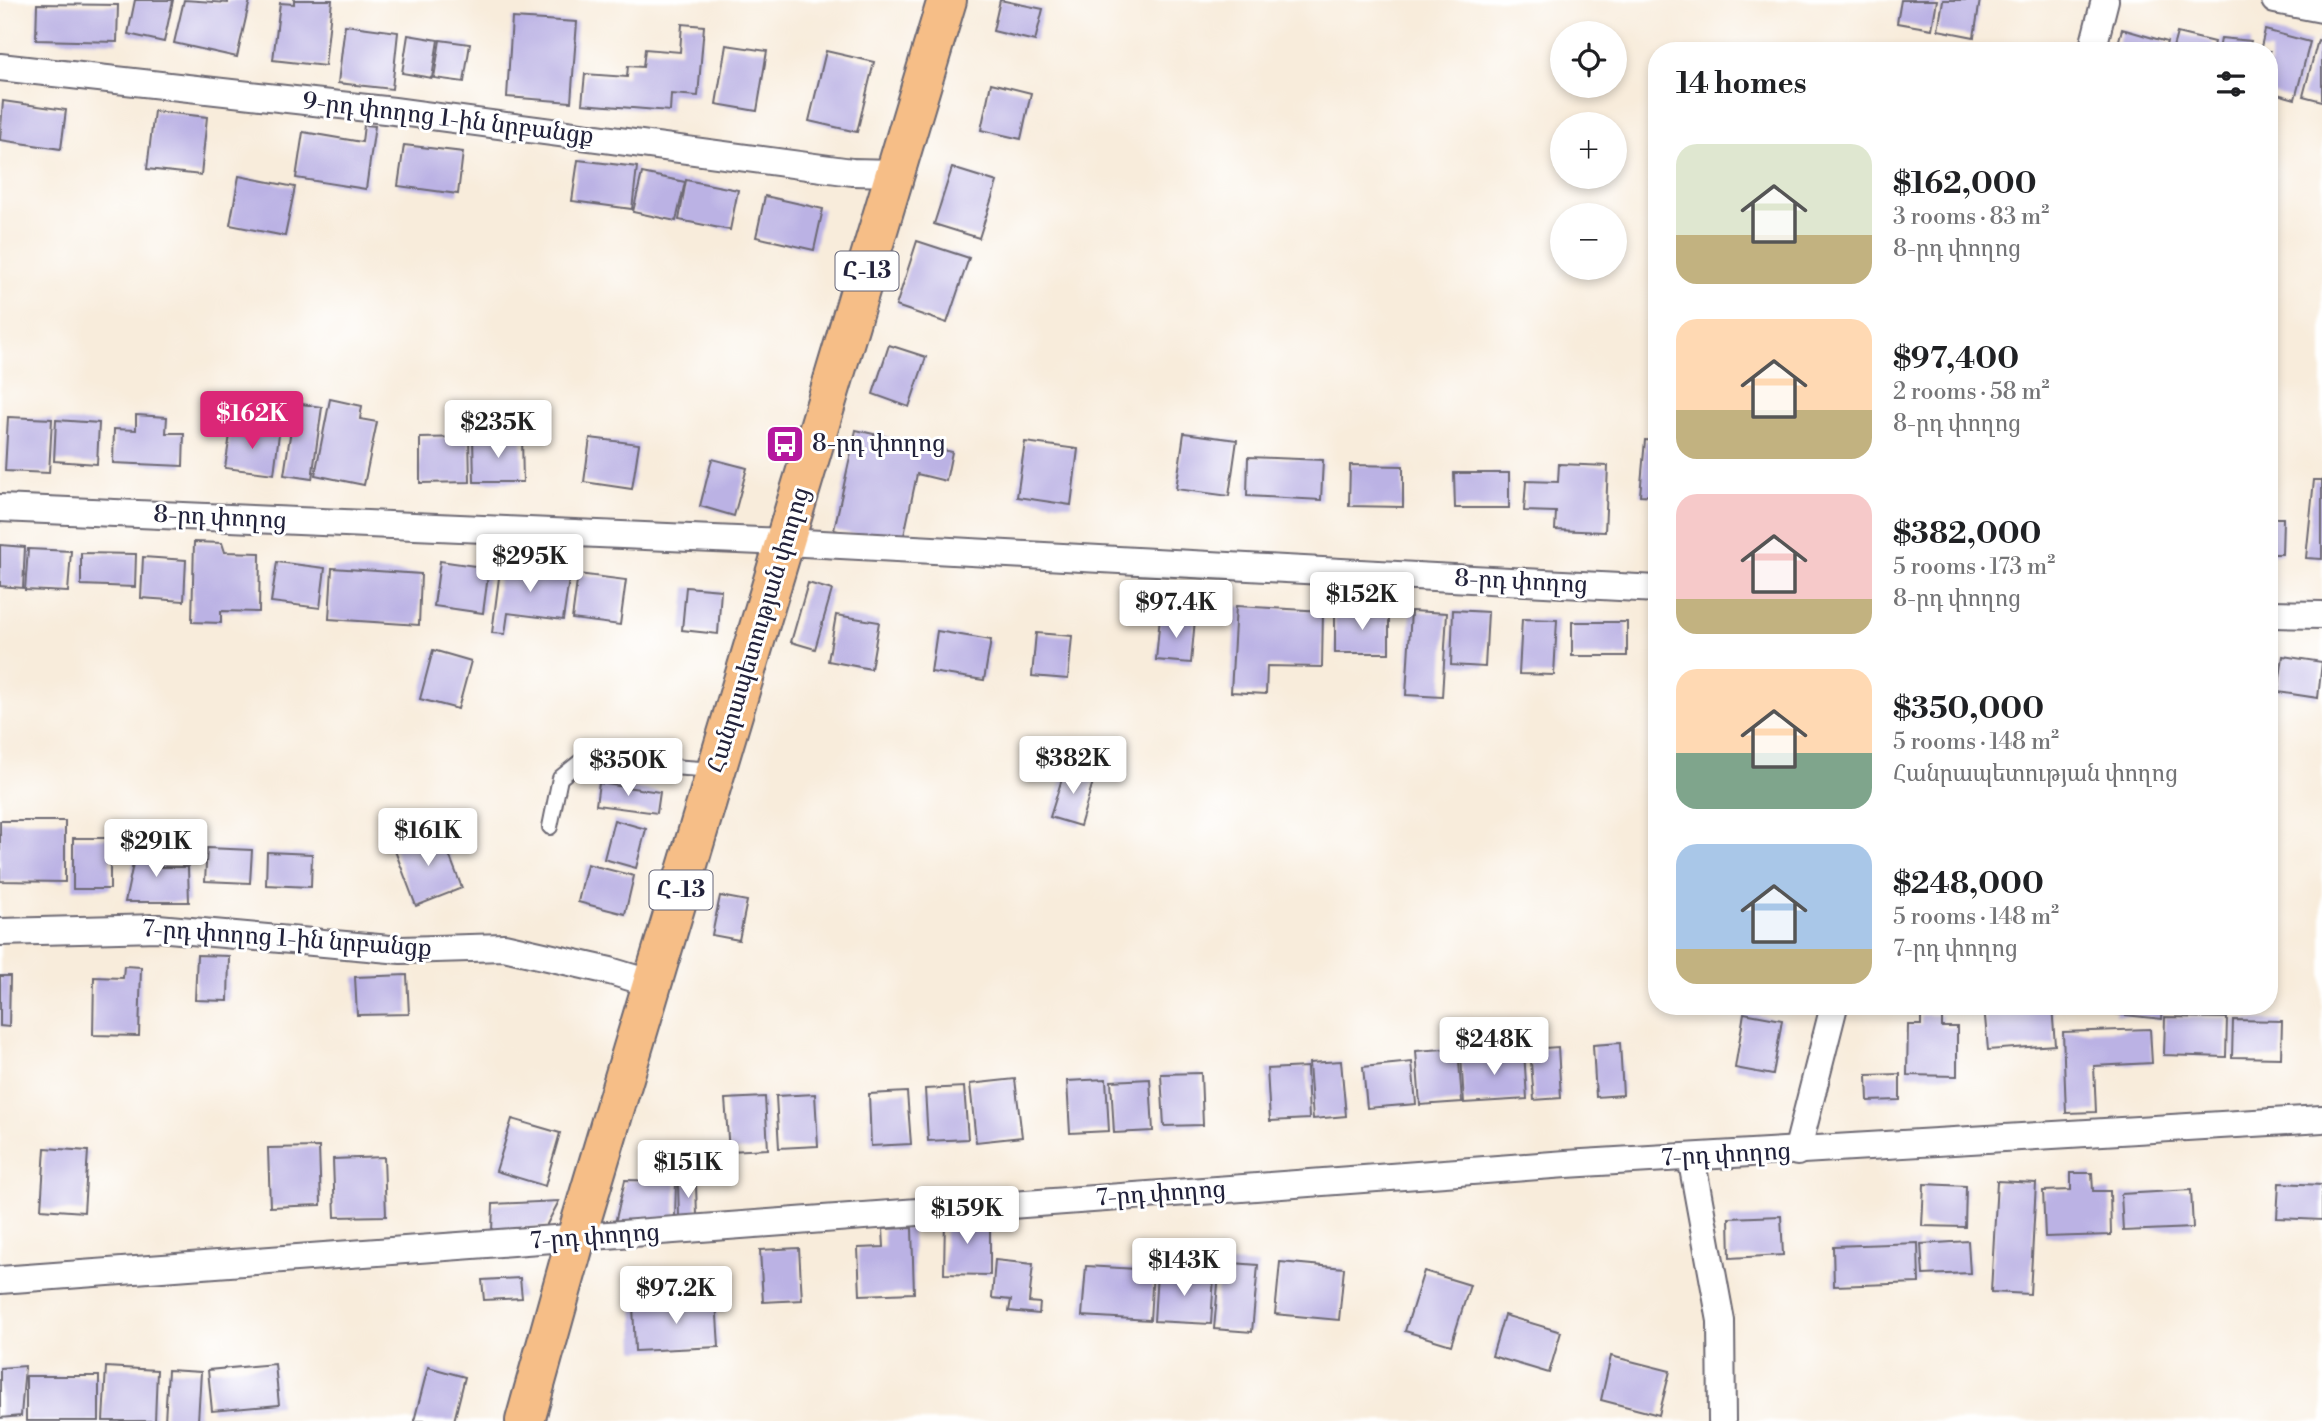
<!DOCTYPE html>
<html lang="en">
<head>
<meta charset="utf-8">
<style>
	body { margin:0; font-family:"Libre Bodoni","Noto Serif Armenian",serif; background:#f2f2f2; color:#202124; height:100vh; display:flex; flex-direction:column; font-size:26px; white-space:nowrap }
	* { box-sizing:border-box; margin:0 }
	p { font-size:23px; color:#757577 }
	.icon { flex:none; width:38px; height:38px; fill:none; stroke:currentColor; stroke-width:2; stroke-linecap:round; stroke-linejoin:round }
	.map { position:relative; flex:1; overflow:hidden }
	.details { position:absolute; left:1648px; top:42px; width:630px; height:973px; display:flex; flex-direction:column; background:#fff; border-radius:28px; box-shadow:0 4px 10px #0003 }
	.details>* { flex:none }
	.tools { position:absolute; left:1550px; top:21px; display:grid; gap:14px }
	.tools a { display:grid; place-items:center; width:77px; height:77px; border-radius:50%; background:#fff; box-shadow:0 4px 10px #0003; font-size:35px }
	.price { position:absolute; translate:-50% -60px; padding:0 16px; border-radius:7px; background:#fff; color:#222; font-size:23px; line-height:46px; filter:drop-shadow(0 2px 4px #0008) }
	.price::after { content:''; position:absolute; left:50%; top:42px; width:21px; height:16px; margin-left:-10px; background:inherit; clip-path:polygon(0 0,100% 0,50% 100%) }
	.price.on { background:#db2777; color:#fff }
	ul { padding:0; list-style:none }
	li { display:flex; align-items:center; gap:21px; height:175px; padding:0 28px }
	li span { display:grid; place-items:center; flex:none; width:196px; height:140px; border-radius:21px; color:#555 }
	li>.icon { margin-inline-start:auto }
	span .icon { width:84px; height:84px; fill:#fffc; stroke-width:1 }
	li b { font-size:30px }
	h2 { display:flex; justify-content:space-between; align-items:center; height:84px; padding:0 28px; font-size:30px }
	.map>svg:first-child { display:block }
	.building { fill:#bbb2e4 }
	.lines { fill:none; stroke-linecap:round; stroke-linejoin:round }
	.lane-casing { stroke:#6d6973; stroke-width:18 }
	.street-casing { stroke:#6d6973; stroke-width:30 }
	.primary-casing { stroke:#6d6973; stroke-width:42 }
	.lane { stroke:#fff; stroke-width:14 }
	.street { stroke:#fff; stroke-width:26 }
	.primary { stroke:#f6be87; stroke-width:38 }
	.labels { text-anchor:middle; dominant-baseline:central; stroke-width:6; stroke-linejoin:round; paint-order:stroke }
	.shield { fill:#fff; stroke:#646476; stroke-width:2 }
	.shield-label { font-size:23px; font-weight:bold; fill:#22223b }
	.street-label { font-size:24px; fill:#22223b; stroke:#fff }
	.poi-label { font-size:24px; fill:#22223b; stroke:#fff; text-anchor:start }
</style>
</head>
<body>
<div class="map">
<svg width="2322" height="1421" viewBox="0 0 2322 1421">
	<rect width="100%" height="100%" fill="#fff"/>
	<filter id="ink" filterUnits="userSpaceOnUse"><feTurbulence type="fractalNoise" baseFrequency=".0143" numOctaves="2"/><feDisplacementMap in="SourceGraphic" scale="14" xChannelSelector="R" yChannelSelector="G"/><feConvolveMatrix kernelMatrix="1 2 1 2 8 2 1 2 1" color-interpolation-filters="sRGB"/></filter>
	<filter id="wash" filterUnits="userSpaceOnUse"><feTurbulence type="fractalNoise" baseFrequency=".00686" numOctaves="4" result="noise"/><feDisplacementMap in="SourceGraphic" scale="28" xChannelSelector="R" yChannelSelector="G"/><feGaussianBlur stdDeviation="1.57" result="paint"/><feColorMatrix in="noise" values="0 0 0 0 0 0 0 0 0 0 0 0 0 0 0 0 0 1.4 0 .05"/><feComposite in="paint" operator="in"/></filter>
	<g filter="url(#wash)">
		<rect width="100%" height="100%" fill="#f8ecdb"/>
		<g id="blocks">
			<g class="building">
				<polygon points="135,0 173,0 164,42 128,34"/>
				<polygon points="184,0 228,3 228,0 250,0 237,57 174,43"/>
				<polygon points="294,0 332,0 325,66 273,60 280,3 294,4"/>
				<polygon points="1000,0 1043,9 1035,41 993,31"/>
				<polygon points="1901,0 1937,0 1932,29 1897,23"/>
				<polygon points="1943,0 1980,0 1974,37 1938,30"/>
				<polygon points="37,4 118,5 117,42 36,40"/>
				<polygon points="512,18 577,22 571,102 507,97"/>
				<polygon points="682,24 704,26 698,96 671,94 670,111 582,104 585,74 627,77 628,66 643,67 645,49 680,52"/>
				<polygon points="345,25 398,32 392,89 338,83"/>
				<polygon points="2122,29 2167,42 2164,51 2116,51"/>
				<polygon points="2265,30 2310,42 2295,99 2270,92 2270,51 2260,51"/>
				<polygon points="2177,33 2214,42 2212,51 2172,51"/>
				<polygon points="408,35 438,40 432,78 402,73"/>
				<polygon points="2221,38 2251,41 2249,51 2219,51"/>
				<polygon points="440,40 470,44 464,82 434,78"/>
				<polygon points="2318,40 2322,41 2322,101 2303,96"/>
				<polygon points="726,45 767,51 757,111 716,104"/>
				<polygon points="826,51 874,62 857,132 809,121"/>
				<polygon points="991,83 1031,93 1021,139 981,130"/>
				<polygon points="3,101 66,110 61,149 0,140"/>
				<polygon points="154,111 207,117 201,175 147,169"/>
				<polygon points="364,125 375,126 366,189 296,178 303,132 362,142"/>
				<polygon points="404,145 463,152 458,194 398,186"/>
				<polygon points="578,160 637,167 632,209 572,201"/>
				<polygon points="952,168 997,182 979,238 934,224"/>
				<polygon points="642,173 685,182 676,221 633,212"/>
				<polygon points="239,176 295,187 285,236 230,225"/>
				<polygon points="686,180 738,190 730,230 679,220"/>
				<polygon points="765,196 823,209 814,250 756,237"/>
				<polygon points="917,241 969,258 947,323 896,306"/>
				<polygon points="889,345 926,357 909,407 873,394"/>
				<polygon points="330,399 362,406 360,419 377,422 364,485 315,475"/>
				<polygon points="295,403 322,407 312,479 284,475"/>
				<polygon points="136,415 167,417 166,433 184,433 183,466 113,463 114,429 136,430"/>
				<polygon points="8,417 52,419 49,473 5,471"/>
				<polygon points="56,420 99,423 97,464 54,461"/>
				<polygon points="231,428 279,434 274,474 225,468"/>
				<polygon points="856,430 952,452 946,481 917,474 902,545 834,530"/>
				<polygon points="1184,433 1237,440 1229,496 1176,489"/>
				<polygon points="469,437 470,482 420,483 420,438"/>
				<polygon points="473,437 522,437 523,482 474,482"/>
				<polygon points="590,438 639,444 632,489 584,482"/>
				<polygon points="1645,440 1657,441 1657,496 1640,495"/>
				<polygon points="1025,442 1078,449 1071,505 1017,497"/>
				<polygon points="1248,457 1323,460 1321,500 1247,496"/>
				<polygon points="712,459 747,468 734,516 700,506"/>
				<polygon points="1559,464 1608,466 1605,532 1555,530 1556,512 1524,511 1526,481 1558,482"/>
				<polygon points="1350,465 1403,466 1403,507 1349,506"/>
				<polygon points="1454,473 1509,473 1509,508 1455,508"/>
				<polygon points="2314,480 2322,480 2322,559 2306,558"/>
				<polygon points="2270,518 2283,518 2282,554 2270,554"/>
				<polygon points="194,542 222,543 225,552 260,553 259,612 221,611 221,623 192,622"/>
				<polygon points="0,545 25,547 23,588 0,586"/>
				<polygon points="28,549 71,551 68,592 25,590"/>
				<polygon points="81,553 136,554 135,587 81,585"/>
				<polygon points="143,557 186,560 184,601 141,598"/>
				<polygon points="440,561 489,568 483,613 434,606"/>
				<polygon points="277,562 325,568 320,608 271,602"/>
				<polygon points="501,562 570,572 563,620 508,613 505,634 492,633"/>
				<polygon points="332,568 421,574 419,625 329,619"/>
				<polygon points="578,574 626,580 620,625 572,619"/>
				<polygon points="808,583 832,590 815,649 791,642"/>
				<polygon points="686,587 721,590 718,634 682,630"/>
				<polygon points="1236,606 1323,611 1322,667 1267,666 1266,694 1231,692"/>
				<polygon points="1453,610 1488,612 1485,667 1451,665"/>
				<polygon points="1411,611 1447,613 1442,697 1406,695"/>
				<rect x="1335" y="612" width="54" height="41"/>
				<polygon points="836,615 879,622 871,669 828,661"/>
				<polygon points="1160,616 1195,619 1191,663 1156,660"/>
				<polygon points="1522,619 1557,620 1554,675 1519,674"/>
				<rect x="1572" y="622" width="55" height="34"/>
				<polygon points="937,631 991,640 984,680 931,672"/>
				<polygon points="1036,633 1072,636 1068,679 1032,676"/>
				<polygon points="433,650 471,661 458,709 420,699"/>
				<polygon points="2270,654 2275,655 2271,679 2270,679"/>
				<polygon points="2283,656 2322,662 2318,698 2278,692"/>
				<polygon points="1066,766 1095,775 1080,826 1050,817"/>
				<polygon points="599,783 660,792 657,813 596,805"/>
				<polygon points="614,820 646,829 636,868 604,859"/>
				<polygon points="0,821 65,821 65,882 0,881"/>
				<polygon points="440,831 462,888 416,906 394,848"/>
				<polygon points="73,838 117,838 117,858 110,858 110,889 73,889"/>
				<polygon points="138,840 155,842 150,867 188,867 189,902 125,902"/>
				<polygon points="207,848 252,850 250,883 205,881"/>
				<polygon points="267,852 312,854 311,887 266,885"/>
				<polygon points="587,864 634,876 625,914 578,902"/>
				<polygon points="720,896 747,901 739,940 712,935"/>
				<polygon points="197,955 229,956 228,1001 195,1000"/>
				<polygon points="124,966 141,967 139,1036 93,1035 94,977 123,978"/>
				<polygon points="407,975 409,1014 357,1015 355,977"/>
				<polygon points="0,976 10,976 9,1027 0,1026"/>
				<polygon points="1984,1006 2052,1006 2055,1045 1988,1050"/>
				<polygon points="2117,1006 2163,1006 2162,1019 2116,1014"/>
				<polygon points="1744,1013 1782,1020 1773,1075 1735,1068"/>
				<polygon points="1921,1015 1942,1015 1942,1027 1957,1027 1957,1076 1907,1075 1908,1025 1921,1025"/>
				<polygon points="2165,1017 2227,1018 2226,1057 2164,1055"/>
				<polygon points="2233,1020 2282,1021 2281,1058 2232,1057"/>
				<polygon points="2150,1029 2152,1063 2094,1066 2096,1112 2066,1113 2063,1032"/>
				<polygon points="1620,1043 1623,1095 1596,1097 1593,1045"/>
				<polygon points="1558,1047 1561,1098 1534,1100 1530,1049"/>
				<polygon points="1458,1048 1462,1102 1420,1105 1416,1051"/>
				<polygon points="1524,1051 1527,1099 1464,1103 1461,1055"/>
				<polygon points="1341,1061 1346,1116 1313,1119 1309,1063"/>
				<polygon points="1412,1062 1416,1104 1367,1108 1363,1067"/>
				<polygon points="1307,1067 1309,1119 1270,1121 1267,1069"/>
				<polygon points="1201,1073 1203,1125 1164,1126 1161,1074"/>
				<polygon points="1900,1074 1900,1100 1868,1101 1867,1075"/>
				<polygon points="1015,1079 1022,1137 976,1142 970,1084"/>
				<polygon points="1106,1079 1109,1131 1070,1133 1067,1081"/>
				<polygon points="1150,1079 1153,1131 1114,1133 1111,1081"/>
				<polygon points="964,1087 968,1139 928,1141 925,1089"/>
				<polygon points="907,1092 911,1144 871,1146 869,1094"/>
				<polygon points="815,1094 818,1146 779,1148 776,1096"/>
				<polygon points="765,1097 768,1149 729,1151 725,1099"/>
				<polygon points="512,1119 560,1133 545,1186 496,1171"/>
				<polygon points="319,1147 321,1205 270,1207 268,1148"/>
				<polygon points="45,1148 88,1151 84,1212 41,1209"/>
				<polygon points="384,1157 386,1216 335,1217 333,1159"/>
				<polygon points="2071,1173 2092,1173 2093,1191 2110,1191 2111,1235 2045,1237 2043,1191 2071,1190"/>
				<polygon points="625,1180 676,1181 675,1218 615,1223"/>
				<polygon points="1997,1181 2036,1183 2030,1294 1991,1292"/>
				<polygon points="2279,1183 2322,1185 2322,1220 2277,1218"/>
				<polygon points="678,1184 696,1184 697,1216 679,1216"/>
				<polygon points="1924,1184 1966,1186 1965,1227 1922,1226"/>
				<polygon points="2191,1190 2193,1228 2123,1231 2121,1194"/>
				<polygon points="559,1201 546,1226 492,1232 493,1204"/>
				<polygon points="1781,1216 1783,1255 1730,1258 1729,1218"/>
				<polygon points="945,1217 990,1217 990,1275 944,1274"/>
				<polygon points="912,1228 914,1293 860,1295 858,1248 884,1247 883,1229"/>
				<polygon points="1968,1241 1970,1273 1923,1275 1921,1244"/>
				<polygon points="1918,1243 1919,1283 1834,1286 1833,1246"/>
				<polygon points="799,1248 802,1300 763,1302 760,1250"/>
				<polygon points="995,1260 1033,1264 1029,1302 1040,1303 1039,1314 1009,1311 1011,1300 992,1298"/>
				<polygon points="1220,1262 1258,1265 1252,1332 1214,1329"/>
				<polygon points="1280,1262 1344,1268 1339,1320 1275,1314"/>
				<polygon points="1086,1266 1153,1270 1150,1320 1082,1316"/>
				<polygon points="1424,1271 1470,1285 1451,1345 1405,1331"/>
				<polygon points="1157,1273 1214,1276 1211,1324 1154,1321"/>
				<polygon points="520,1278 522,1298 484,1300 482,1280"/>
				<polygon points="716,1300 719,1347 635,1351 633,1305"/>
				<polygon points="1504,1315 1561,1332 1549,1373 1492,1356"/>
				<polygon points="1611,1356 1670,1371 1659,1415 1601,1400"/>
				<polygon points="275,1364 279,1405 212,1411 208,1370"/>
				<polygon points="25,1366 21,1416 0,1418 0,1368"/>
				<polygon points="106,1367 157,1370 155,1421 103,1421"/>
				<polygon points="428,1367 465,1377 454,1421 414,1421"/>
				<polygon points="168,1370 201,1372 198,1421 165,1421"/>
				<rect x="26" y="1376" width="73" height="45"/>
			</g>
		</g>
	</g>
	<g filter="url(#ink)">
		<use href="#blocks" fill-opacity="0" stroke="#6d6973" stroke-width="2"/>
		<g class="lines">
			<g class="lane-casing">
				<polyline id="lane" points="550,827 560,778 581,761 716,770"/>
			</g>
			<g class="street-casing">
				<g id="street">
					<polyline points="2275,0 2322,9"/>
					<polyline points="2092,51 2105,0"/>
					<polyline points="0,67 394,111 852,172 896,173"/>
					<polyline points="0,508 785,542 1657,589"/>
					<polyline points="2270,614 2322,615"/>
					<polyline points="0,932 158,928 401,950 504,947 610,971 653,984"/>
					<polyline points="1797,1152 1834,1006"/>
					<polyline points="1691,1157 1721,1321 1722,1421"/>
					<polyline points="0,1280 1566,1164 2322,1119"/>
				</g>
			</g>
			<g class="primary-casing">
				<polyline id="primary" points="525,1421 576,1238 947,0"/>
			</g>
			<use href="#lane" class="lane"/>
			<use href="#street" class="street"/>
			<use href="#primary" class="primary"/>
		</g>
	</g>
	<defs>
		<g id="bus-square" transform="scale(2.0125)"><rect x="-9" y="-9" width="18" height="18" rx="4" fill="#b5179e" stroke="#fff"/><path d="M-5-6H5V4H4V6H2V4H-2V6H-4V4H-5ZM-3.5-4V0h7V-4ZM-3.5 1.2v1.5H-2V1.2ZM2 1.2v1.5H3.5V1.2Z" fill="#fff"/></g>
	</defs>
	<g fill-rule="evenodd">
		<use href="#bus-square" x="785" y="444"/>
	</g>
	<g class="labels">
		<g class="shield">
			<rect x="835.5" y="251.5" width="63" height="39" rx="5"/>
			<rect x="649.5" y="870.5" width="63" height="39" rx="5"/>
		</g>
		<g class="shield-label">
			<text x="867" y="271">Հ-13</text>
			<text x="681" y="890">Հ-13</text>
		</g>
		<g class="street-label">
			<text transform="translate(448 119) rotate(7)">9-րդ փողոց 1-ին նրբանցք</text>
			<text transform="translate(220 518) rotate(3)">8-րդ փողոց</text>
			<text transform="translate(1521 582) rotate(3)">8-րդ փողոց</text>
			<text transform="translate(759 630) rotate(-73)">Հանրապետության փողոց</text>
			<text transform="translate(287 939) rotate(4)">7-րդ փողոց 1-ին նրբանցք</text>
			<text transform="translate(1726 1155) rotate(-3)">7-րդ փողոց</text>
			<text transform="translate(1161 1194) rotate(-4)">7-րդ փողոց</text>
			<text transform="translate(595 1237) rotate(-4)">7-րդ փողոց</text>
		</g>
		<g class="poi-label">
			<text x="812" y="444">8-րդ փողոց</text>
		</g>
	</g>
</svg>
<div class="tools">
<a><svg class="icon" aria-label="locate" viewBox="0 0 24 24"><circle cx="12" cy="12" r="6"/><path d="M12 2v4M12 18v4M2 12h4M18 12h4"/></svg></a>
<a>+</a>
<a>−</a>
</div>
<b class="price on" style="left:252px;top:451px">$162K</b>
<b class="price" style="left:498px;top:460px">$235K</b>
<b class="price" style="left:530px;top:594px">$295K</b>
<b class="price" style="left:1362px;top:632px">$152K</b>
<b class="price" style="left:1176px;top:640px">$97.4K</b>
<b class="price" style="left:1073px;top:796px">$382K</b>
<b class="price" style="left:628px;top:798px">$350K</b>
<b class="price" style="left:428px;top:868px">$161K</b>
<b class="price" style="left:156px;top:879px">$291K</b>
<b class="price" style="left:1494px;top:1077px">$248K</b>
<b class="price" style="left:688px;top:1200px">$151K</b>
<b class="price" style="left:967px;top:1246px">$159K</b>
<b class="price" style="left:1184px;top:1298px">$143K</b>
<b class="price" style="left:676px;top:1326px">$97.2K</b>
<section class="details">
<h2>14 homes<svg class="icon" aria-label="filters" viewBox="0 0 24 24"><path d="M4 7h16M4 17h16"/><circle cx="9" cy="7" r="2"/><circle cx="15" cy="17" r="2"/></svg></h2>
<ul>
<li><span style="background:linear-gradient(#dfe7d0 65%,#c2b280 0)"><svg class="icon" aria-label="home" viewBox="0 0 24 24"><path d="M3 11l9-7 9 7M6 9v11h12V9"/></svg></span><div><b>$162,000</b><p>3 rooms · 83 m²</p><p>8-րդ փողոց</p></div></li>
<li><span style="background:linear-gradient(#ffd9b3 65%,#c2b280 0)"><svg class="icon" aria-label="home" viewBox="0 0 24 24"><path d="M3 11l9-7 9 7M6 9v11h12V9"/></svg></span><div><b>$97,400</b><p>2 rooms · 58 m²</p><p>8-րդ փողոց</p></div></li>
<li><span style="background:linear-gradient(#f6c9c9 75%,#c2b280 0)"><svg class="icon" aria-label="home" viewBox="0 0 24 24"><path d="M3 11l9-7 9 7M6 9v11h12V9"/></svg></span><div><b>$382,000</b><p>5 rooms · 173 m²</p><p>8-րդ փողոց</p></div></li>
<li><span style="background:linear-gradient(#ffd9b3 60%,#7fa58c 0)"><svg class="icon" aria-label="home" viewBox="0 0 24 24"><path d="M3 11l9-7 9 7M6 9v11h12V9"/></svg></span><div><b>$350,000</b><p>5 rooms · 148 m²</p><p>Հանրապետության փողոց</p></div></li>
<li><span style="background:linear-gradient(#a9c7e8 75%,#c2b280 0)"><svg class="icon" aria-label="home" viewBox="0 0 24 24"><path d="M3 11l9-7 9 7M6 9v11h12V9"/></svg></span><div><b>$248,000</b><p>5 rooms · 148 m²</p><p>7-րդ փողոց</p></div></li>
</ul>
</section>
</div>
</body>
</html>
